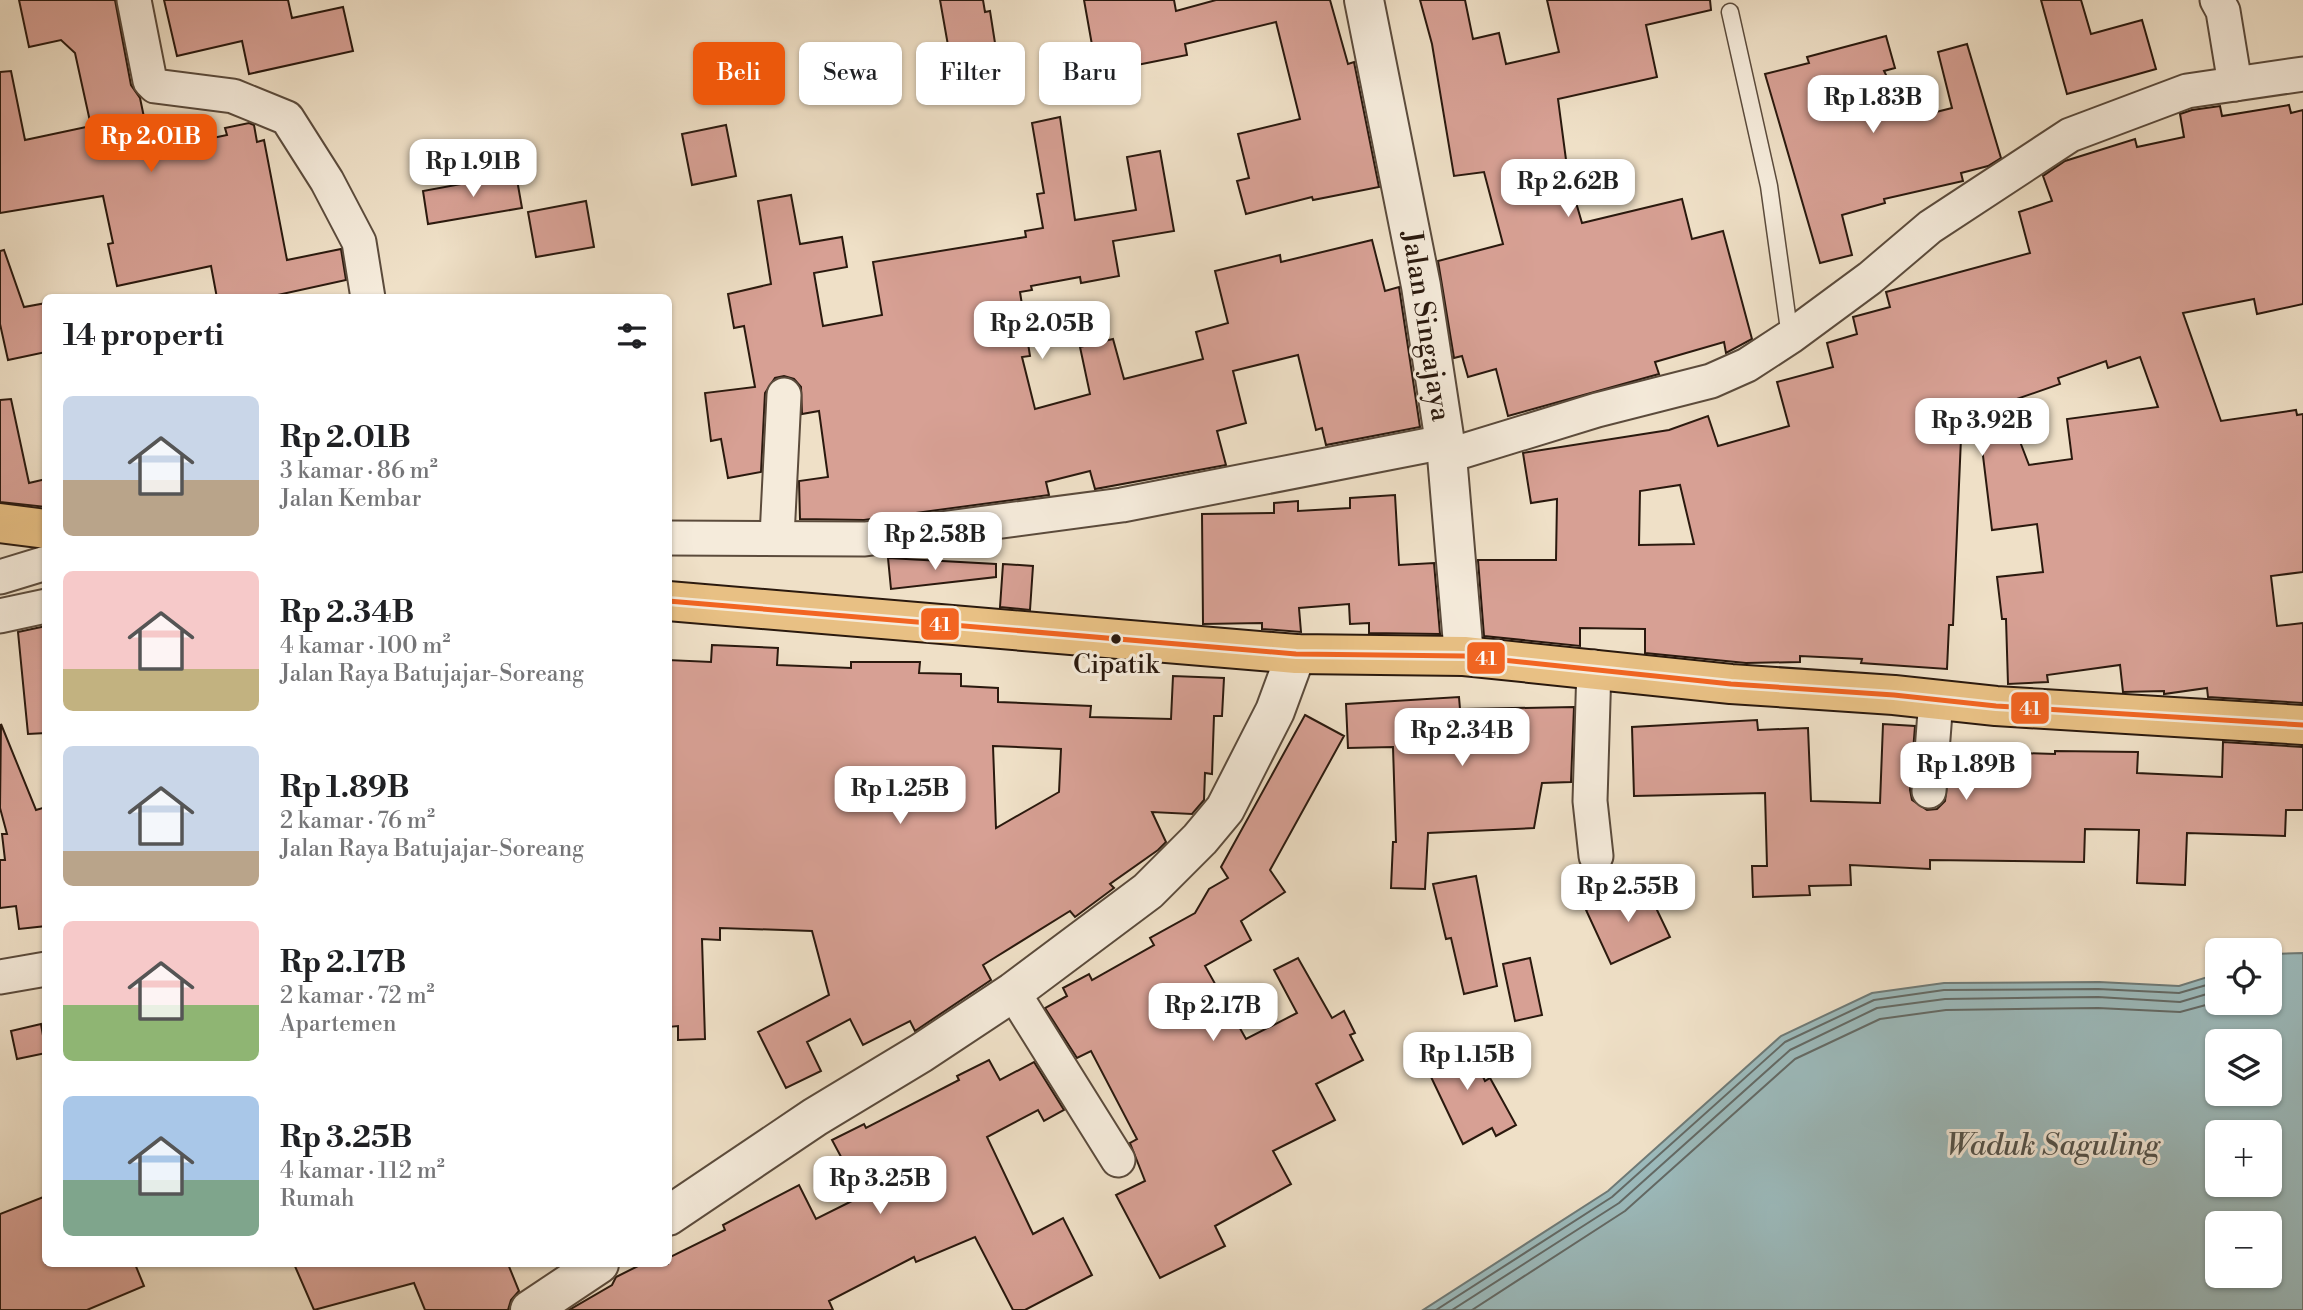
<!DOCTYPE html>
<html lang="id">
<head>
<meta charset="utf-8">
<style>
	body { margin:0; font-family:"Libre Bodoni",serif; background:#f6f6f6; color:#202124; height:100vh; display:flex; flex-direction:column; font-size:26px; white-space:nowrap }
	* { box-sizing:border-box; margin:0 }
	p { font-size:23px; color:#757577 }
	.icon { flex:none; width:38px; height:38px; fill:none; stroke:currentColor; stroke-width:2; stroke-linecap:round; stroke-linejoin:round }
	.map { position:relative; flex:1; overflow:hidden }
	.details { position:absolute; left:42px; top:294px; width:630px; height:973px; display:flex; flex-direction:column; background:#fff; border-radius:10px; box-shadow:0 2px 5px #0004 }
	.details>* { flex:none }
	.banner { position:absolute; left:693px; top:42px; width:665px; height:63px; display:flex; gap:14px }
	.buttons { position:absolute; left:2205px; top:938px; display:grid; gap:14px }
	.buttons a { display:grid; place-items:center; width:77px; height:77px; border-radius:10px; background:#fff; box-shadow:0 2px 5px #0004; font-size:35px }
	.price { position:absolute; translate:-50% -60px; padding:0 16px; border-radius:14px; background:#fff; color:#222; font-size:23px; line-height:46px; filter:drop-shadow(0 2px 4px #0008) }
	.price::after { content:''; position:absolute; left:50%; top:42px; width:21px; height:16px; margin-left:-10px; background:inherit; clip-path:polygon(0 0,100% 0,50% 100%) }
	.price.selected { background:#ea580c; color:#fff }
	ul { padding:0; list-style:none }
	li { display:flex; align-items:center; gap:21px; height:175px; padding:0 21px }
	li span { display:grid; place-items:center; flex:none; width:196px; height:140px; border-radius:10px; color:#555 }
	li>.icon { margin-inline-start:auto }
	span .icon { width:84px; height:84px; fill:#fffc; stroke-width:1 }
	li b { font-size:30px }
	h2 { display:flex; justify-content:space-between; align-items:center; height:84px; padding:0 21px; font-size:30px }
	.chip { padding:0 24px; border-radius:10px; background:#fff; box-shadow:0 2px 5px #0004; font-size:24px; line-height:63px }
	.chip.selected { background:#ea580c; color:#fff }
	.map>svg:first-child { display:block }
	.water { fill:#9cbbbd; stroke:#6e7a77; stroke-width:2; fill-rule:evenodd }
	.lines { fill:none; stroke-linecap:round; stroke-linejoin:round }
	.shore { stroke:#636a66; stroke-width:2 }
	.building { fill:#d7a094; stroke:#2a190e; stroke-width:2; fill-rule:evenodd }
	.service-casing { stroke:#5b4b3c; stroke-width:19 }
	.minor-casing { stroke:#5b4b3c; stroke-width:37 }
	.tertiary-casing { stroke:#5b4b3c; stroke-width:42 }
	.trunk-casing { stroke:#2a190e; stroke-width:42 }
	.service { stroke:#f5ebdb; stroke-width:16 }
	.minor { stroke:#f5ebdb; stroke-width:33 }
	.tertiary { stroke:#f5ebdb; stroke-width:38 }
	.trunk { stroke:#e8c084; stroke-width:38 }
	.bus-1-casing { stroke:#f5ebdb; stroke-width:10 }
	.bus-1 { stroke:#f26522; stroke-width:5 }
	.bus-dot { fill:#2a190e; stroke:#f5ebdb; stroke-width:2.5 }
	.labels { text-anchor:middle; dominant-baseline:central; stroke-width:6; stroke-linejoin:round; paint-order:stroke }
	.bus-label { font-size:26px; fill:#2a190e; stroke:#f5ebdb }
	.street-label { font-size:28px; fill:#2a190e; stroke:#f5ebdb }
	.water-label { font-size:30px; font-style:italic; fill:#52524b; stroke:#f5ebdb }
	.line-badge { stroke:#f5ebdb; stroke-width:2.5 }
	.badge-label { font-size:19px; text-anchor:middle; font-weight:bold; fill:#fff }
</style>
</head>
<body>
<div class="map">
<svg width="2303" height="1310" viewBox="0 0 2303 1310">
	<rect width="100%" height="100%" fill="#efe0c7"/>
	<filter id="stains"><feTurbulence type="fractalNoise" baseFrequency=".00286" numOctaves="4"/><feColorMatrix values="0 0 0 0 .2 0 0 0 0 .09 0 0 0 0 .02 0 0 0 .5 -.17"/></filter>
	<radialGradient id="worn" r=".72"><stop offset=".6" stop-color="#630" stop-opacity="0"/><stop offset="1" stop-color="#630" stop-opacity=".3"/></radialGradient>
	<path class="water" d="M2303,953V1310H1423L1608,1191L1781,1036L1872,993L1944,983L2099,982L2179,986L2217,974V1003H2270V954ZM2217,1041H2270V1094H2217ZM2217,1132H2270V1185H2217ZM2217,1223H2270V1276H2217Z"/>
	<g class="lines">
		<g class="shore">
			<polyline points="1436,1310 1612,1197 1785,1042 1874,1000 1944,990 2098,989 2179,993 2217,982"/>
			<polyline points="1452,1310 1619,1203 1790,1050 1877,1008 1945,999 2098,997 2180,1002 2217,991"/>
			<polyline points="1472,1310 1625,1211 1795,1059 1880,1019 1946,1010 2098,1008 2180,1012 2217,1002"/>
		</g>
	</g>
	<g class="building">
		<polygon points="19,0 115,0 131,85 140,98 151,151 227,135 225,128 249,123 254,125 257,142 264,140 287,260 341,249 346,280 264,298 217,298 211,266 117,286 108,244 113,243 103,196 0,213 0,72 11,71 25,140 91,126 75,53 61,40 29,47"/>
		<polygon points="164,0 288,0 292,18 343,7 353,51 249,74 242,41 177,56"/>
		<polygon points="940,0 983,0 985,12 990,11 995,43 949,51"/>
		<polygon points="1084,0 1174,0 1176,11 1216,0 1330,0 1348,64 1354,62 1379,187 1313,200 1312,197 1246,214 1237,181 1249,178 1238,134 1300,119 1276,22 1185,44 1187,55 1097,73"/>
		<polygon points="1420,0 1465,0 1473,39 1499,33 1506,64 1559,52 1547,0 1710,0 1711,10 1646,25 1657,77 1558,99 1568,175 1582,223 1682,199 1692,239 1723,231 1752,339 1726,353 1724,342 1655,362 1659,374 1508,416 1496,369 1468,377 1462,356 1454,358 1438,261 1503,244 1484,172 1454,176 1432,44"/>
		<polygon points="2041,0 2081,0 2091,34 2142,20 2156,69 2067,94"/>
		<polygon points="1886,36 1895,68 1884,71 1908,119 1952,108 1938,52 1967,44 2001,158 1988,166 1961,173 1963,181 1884,199 1885,203 1842,215 1852,255 1820,263 1765,74 1809,63 1807,57"/>
		<path d="M2289,105L2291,113L2303,110V304L2257,314L2254,299L2183,313L2221,421L2296,410L2297,415L2303,414V572L2271,576L2277,626L2303,623V703L2208,697L2207,688L2164,694V691L2123,692L2120,665L2047,675L2048,682L2008,684L2006,619H2002L1997,577L2043,572L2037,524L1992,530L1980,431L2014,426L2029,465L2072,459L2067,419L2158,407L2140,357L2108,368L2106,361L2058,378L2060,384L1956,420L1961,438L1953,625H1949L1947,669L1861,663L1862,659L1800,656V662L1746,663L1645,653V629L1580,628V646L1484,636L1478,560H1556L1557,499L1531,503L1523,453L1669,430L1708,416L1718,446L1789,426L1777,382L1833,367L1827,343L1857,334L1853,317L1890,307L1886,292L2030,253L2019,212L2052,201L2043,176L2065,161L2135,139L2137,147L2184,137L2180,114L2192,110L2220,106L2222,116ZM1680,485L1694,544L1639,545L1640,491Z"/>
		<polygon points="1060,117 1075,220 1136,210 1127,157 1160,151 1174,231 1113,241 1119,276 1081,283 1080,277 1031,286 1032,290 1020,292 1030,356 1022,357 1035,409 1090,394 1080,347 1113,339 1124,379 1203,359 1196,332 1228,323 1215,271 1280,255 1281,262 1372,240 1385,291 1399,287 1420,427 1326,445 1322,428 1316,430 1298,355 1233,371 1246,423 1217,431 1226,465 1095,489 1090,471 1046,482 1049,495 864,520 800,519 799,481 828,477 819,411 802,414 801,387 794,379 784,376 775,378 765,393 761,472 728,478 721,439 711,441 705,393 755,387 744,326 734,328 728,294 771,284 758,201 791,195 800,244 842,237 847,267 814,273 823,326 882,315 873,262 1026,237 1025,231 1043,228 1037,194 1044,193 1032,123"/>
		<polygon points="726,125 736,176 692,185 682,134"/>
		<polygon points="516,174 522,208 428,224 423,191"/>
		<polygon points="586,201 594,247 536,257 528,212"/>
		<polygon points="4,250 24,307 46,303 46,352 8,360 0,324 0,251"/>
		<polygon points="11,399 29,483 46,479 46,507 0,502 0,400"/>
		<polygon points="1395,495 1399,565 1434,563 1440,634 1369,633 1369,623 1350,624 1349,604 1299,608 1301,632 1262,629 1262,623 1203,624 1202,514 1274,513 1274,503 1298,501 1298,511 1350,508 1350,498"/>
		<polygon points="888,558 996,564 996,577 891,589"/>
		<polygon points="1003,564 1033,566 1030,610 1000,607"/>
		<polygon points="46,626 46,733 28,734 18,632"/>
		<path d="M712,645L778,648L777,665L851,668V662H920L919,673L961,674V686L998,688V702L1091,706L1090,717L1171,719L1173,676L1224,678L1222,716H1214L1212,774L1205,773L1204,800L1192,814L1152,812L1166,842L1158,850L1110,884L1114,888L1075,917L1070,911L983,965L991,980L915,1031L910,1021L863,1045L850,1019L807,1042L821,1071L786,1088L758,1032L829,995L812,931L720,928V940L702,939L705,1039L678,1040V1026L668,1027V660L711,662ZM993,746L1061,749L1059,792L996,828Z"/>
		<polygon points="1459,697 1460,709 1574,707 1571,782 1542,783 1534,828 1428,833 1425,889 1391,888 1393,842 1396,842 1393,747 1348,748 1346,704"/>
		<polygon points="1305,715 1344,736 1270,870 1285,892 1241,921 1251,940 1205,966 1246,1039 1297,1013 1274,970 1298,958 1332,1018 1344,1011 1355,1033 1350,1035 1363,1060 1316,1084 1335,1120 1273,1151 1291,1184 1215,1226 1225,1246 1160,1278 1116,1195 1145,1181 1130,1143 1137,1139 1091,1051 1077,1058 1045,1008 1067,996 1063,988 1089,974 1092,980 1154,945 1150,938 1195,913 1209,889 1228,878 1221,867"/>
		<polygon points="1757,720 1758,730 1808,728 1811,801 1880,803 1883,724 1915,726 1910,790 1912,800 1927,810 1937,809 1945,801 1951,751 2055,754 2055,751 2138,752 2137,773 2222,777 2223,742 2303,747 2303,810 2286,810 2285,836 2187,833 2185,885 2137,883 2139,830 2085,829 2084,862 1930,860 1930,869 1850,865 1851,885 1809,886 1810,895 1753,897 1752,866 1767,866 1765,793 1634,796 1632,727"/>
		<polygon points="1,724 36,810 46,807 46,926 19,929 16,906 0,908 0,860 5,860 2,834 7,834 0,808"/>
		<polygon points="1476,876 1497,986 1464,994 1451,938 1446,939 1433,884"/>
		<polygon points="1644,883 1670,937 1611,964 1586,910"/>
		<polygon points="1530,958 1542,1015 1515,1021 1503,964"/>
		<polygon points="41,1024 46,1053 17,1059 11,1031"/>
		<polygon points="1464,1036 1485,1081 1490,1078 1516,1125 1496,1136 1492,1128 1463,1144 1421,1056"/>
		<polygon points="989,1060 1000,1080 1034,1062 1064,1110 1044,1121 1038,1110 987,1137 1033,1234 1063,1218 1092,1275 1025,1310 1013,1310 975,1237 916,1262 914,1257 829,1301 833,1310 569,1310 612,1285 616,1277 642,1264 668,1264 668,1258 725,1230 723,1225 799,1185 816,1219 862,1196 832,1140 864,1124 866,1128 959,1080 957,1076"/>
		<polygon points="46,1196 46,1264 135,1264 144,1286 87,1310 0,1310 0,1214"/>
		<polygon points="294,1264 508,1264 519,1291 511,1300 508,1310 425,1310 414,1283 314,1310"/>
	</g>
	<g class="lines">
		<g class="service-casing">
			<polyline id="service" points="1730,12 1769,186 1790,337"/>
		</g>
		<g class="minor-casing">
			<g id="minor">
				<polyline points="134,0 150,81 155,86 233,96 287,118 327,181 359,242 368,298"/>
				<polyline points="2217,0 2223,11 2235,84"/>
				<polyline points="1447,456 1597,410 1711,381 1747,365 1790,337 1870,278 1930,227 2070,135 2187,91 2303,74"/>
				<polyline points="777,537 784,395"/>
				<polyline points="668,538 865,539 1122,505 1444,442"/>
				<polyline points="0,577 46,563"/>
				<polyline points="0,616 46,606"/>
				<polyline points="1594,667 1590,801 1596,856"/>
				<polyline points="1929,791 1936,699"/>
				<polyline points="0,977 46,969"/>
				<polyline points="1013,992 1118,1160"/>
			</g>
		</g>
		<g class="tertiary-casing">
			<g id="tertiary">
				<polyline points="1364,0 1421,286 1447,456 1464,656"/>
				<polyline points="668,1216 815,1117 921,1053 1013,992 1148,891 1200,839 1225,809 1275,711 1296,654"/>
				<polyline points="530,1310 599,1264"/>
			</g>
		</g>
		<g class="trunk-casing">
			<g id="trunk">
				<polyline points="0,523 46,529"/>
				<polyline points="668,601 1296,654 1464,656 1731,684 1894,695 1996,706 2303,725"/>
			</g>
		</g>
		<use href="#service" class="service"/>
		<use href="#minor" class="minor"/>
		<use href="#tertiary" class="tertiary"/>
		<use href="#trunk" class="trunk"/>
		<g class="bus-1-casing">
			<polyline id="bus-1" points="668,601 1296,654 1464,656 1731,684 1894,695 1996,706 2303,725"/>
		</g>
		<use href="#bus-1" class="bus-1"/>
	</g>
	<circle class="bus-dot" cx="1116" cy="639" r="6"/>
	<g class="labels">
		<g class="bus-label">
			<text x="1116" y="665">Cipatik</text>
		</g>
		<g class="street-label">
			<text transform="translate(1426 326) rotate(81)">Jalan Singajaya</text>
		</g>
		<g class="water-label">
			<text x="2053" y="1146">Waduk Saguling</text>
		</g>
	</g>
	<g class="line-badge">
		<rect x="920" y="607" width="40" height="34" rx="7" fill="#f26522"/>
		<rect x="1466" y="641" width="40" height="34" rx="7" fill="#f26522"/>
		<rect x="2010" y="691" width="40" height="34" rx="7" fill="#f26522"/>
	</g>
	<g class="badge-label">
		<text x="940" y="631">41</text>
		<text x="1486" y="665">41</text>
		<text x="2030" y="715">41</text>
	</g>
	<rect width="100%" height="100%" filter="url(#stains)"/>
	<rect width="100%" height="100%" fill="url(#worn)"/>
</svg>
<div class="buttons">
<a><svg class="icon" aria-label="locate" viewBox="0 0 24 24"><circle cx="12" cy="12" r="6"/><path d="M12 2v4M12 18v4M2 12h4M18 12h4"/></svg></a>
<a><svg class="icon" aria-label="layers" viewBox="0 0 24 24"><path d="M12 4l9 5-9 5-9-5zM3 14l9 5 9-5"/></svg></a>
<a>+</a>
<a>−</a>
</div>
<b class="price" style="left:1873px;top:135px">Rp 1.83B</b>
<b class="price selected" style="left:151px;top:174px">Rp 2.01B</b>
<b class="price" style="left:473px;top:199px">Rp 1.91B</b>
<b class="price" style="left:1568px;top:219px">Rp 2.62B</b>
<b class="price" style="left:1042px;top:361px">Rp 2.05B</b>
<b class="price" style="left:1982px;top:458px">Rp 3.92B</b>
<b class="price" style="left:935px;top:572px">Rp 2.58B</b>
<b class="price" style="left:1462px;top:768px">Rp 2.34B</b>
<b class="price" style="left:1966px;top:802px">Rp 1.89B</b>
<b class="price" style="left:900px;top:826px">Rp 1.25B</b>
<b class="price" style="left:1628px;top:924px">Rp 2.55B</b>
<b class="price" style="left:1213px;top:1043px">Rp 2.17B</b>
<b class="price" style="left:1467px;top:1092px">Rp 1.15B</b>
<b class="price" style="left:880px;top:1216px">Rp 3.25B</b>
<div class="banner">
<a class="chip selected">Beli</a>
<a class="chip">Sewa</a>
<a class="chip">Filter</a>
<a class="chip">Baru</a>
</div>
<section class="details">
<h2>14 properti<svg class="icon" aria-label="filters" viewBox="0 0 24 24"><path d="M4 7h16M4 17h16"/><circle cx="9" cy="7" r="2"/><circle cx="15" cy="17" r="2"/></svg></h2>
<ul>
<li><span style="background:linear-gradient(#c9d6e8 60%,#b9a48a 0)"><svg class="icon" aria-label="home" viewBox="0 0 24 24"><path d="M3 11l9-7 9 7M6 9v11h12V9"/></svg></span><div><b>Rp 2.01B</b><p>3 kamar · 86 m²</p><p>Jalan Kembar</p></div></li>
<li><span style="background:linear-gradient(#f6c9c9 70%,#c2b280 0)"><svg class="icon" aria-label="home" viewBox="0 0 24 24"><path d="M3 11l9-7 9 7M6 9v11h12V9"/></svg></span><div><b>Rp 2.34B</b><p>4 kamar · 100 m²</p><p>Jalan Raya Batujajar-Soreang</p></div></li>
<li><span style="background:linear-gradient(#c9d6e8 75%,#b9a48a 0)"><svg class="icon" aria-label="home" viewBox="0 0 24 24"><path d="M3 11l9-7 9 7M6 9v11h12V9"/></svg></span><div><b>Rp 1.89B</b><p>2 kamar · 76 m²</p><p>Jalan Raya Batujajar-Soreang</p></div></li>
<li><span style="background:linear-gradient(#f6c9c9 60%,#8fb573 0)"><svg class="icon" aria-label="home" viewBox="0 0 24 24"><path d="M3 11l9-7 9 7M6 9v11h12V9"/></svg></span><div><b>Rp 2.17B</b><p>2 kamar · 72 m²</p><p>Apartemen</p></div></li>
<li><span style="background:linear-gradient(#a9c7e8 60%,#7fa58c 0)"><svg class="icon" aria-label="home" viewBox="0 0 24 24"><path d="M3 11l9-7 9 7M6 9v11h12V9"/></svg></span><div><b>Rp 3.25B</b><p>4 kamar · 112 m²</p><p>Rumah</p></div></li>
</ul>
</section>
</div>
</body>
</html>
